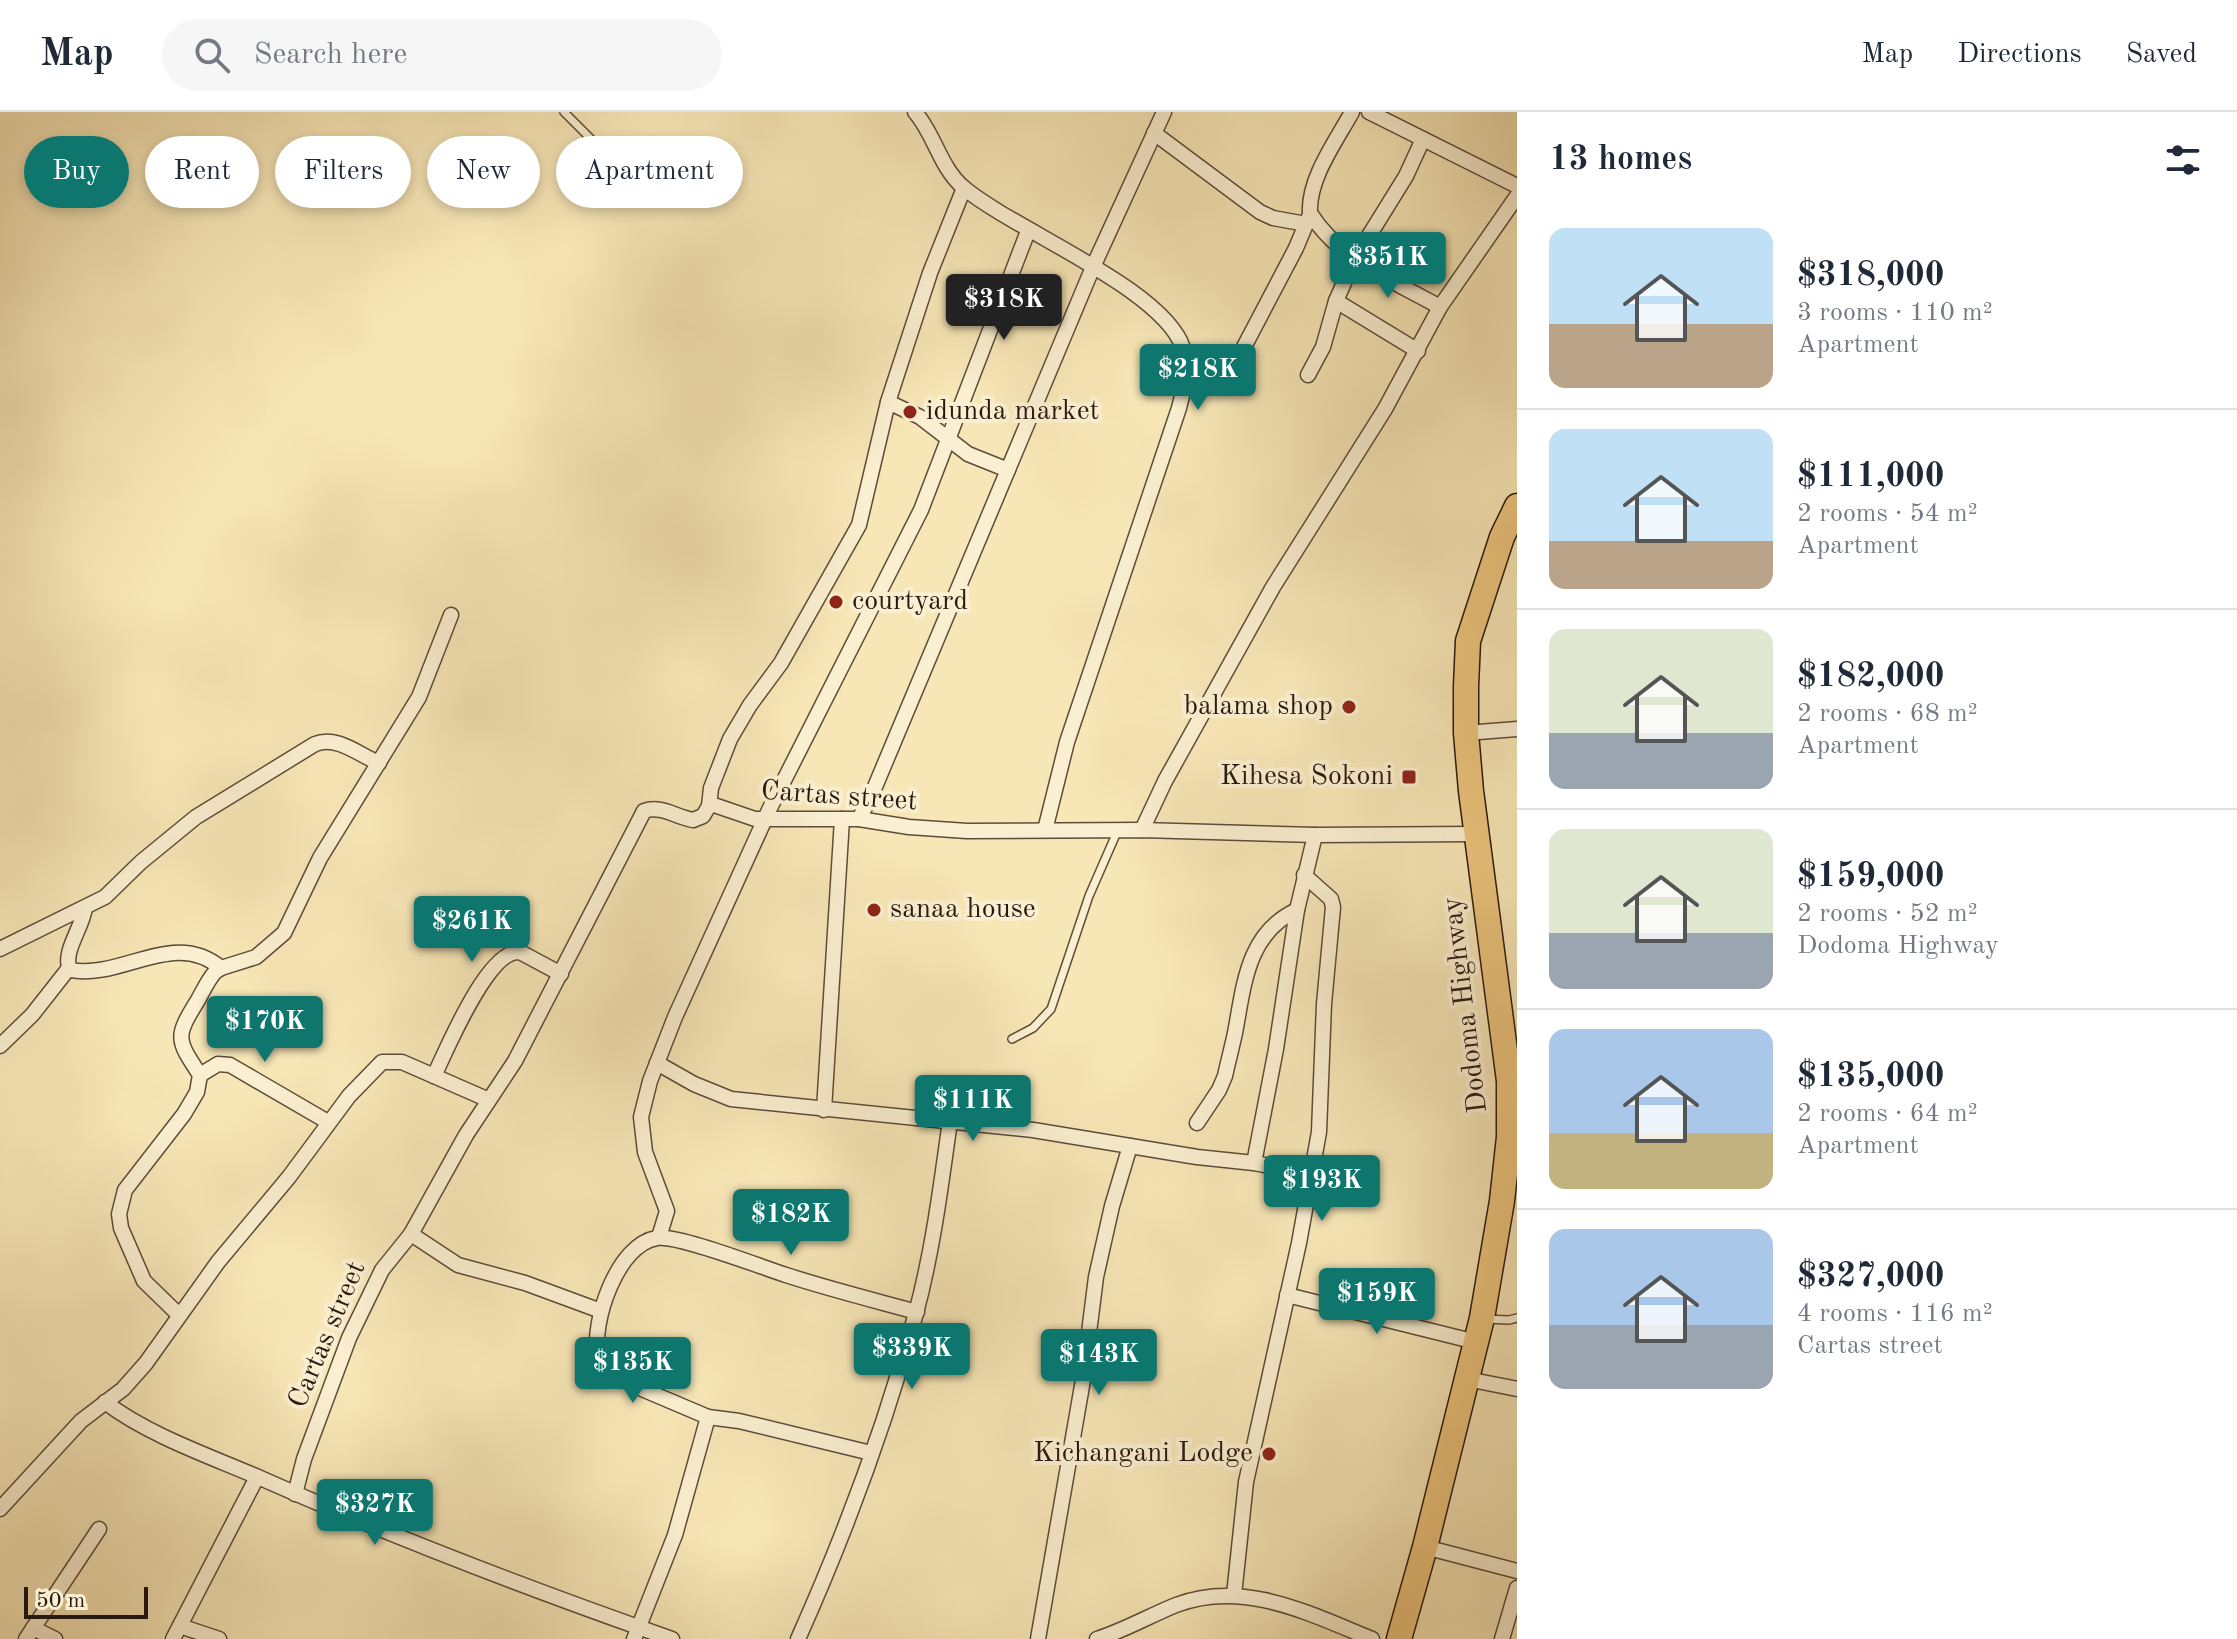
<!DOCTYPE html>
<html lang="en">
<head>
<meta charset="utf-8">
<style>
	body { margin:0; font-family:"Old Standard TT",serif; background:#f6f6f7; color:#1f2937; height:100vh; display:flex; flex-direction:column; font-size:30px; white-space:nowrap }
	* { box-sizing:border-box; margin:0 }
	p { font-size:26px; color:#747a83 }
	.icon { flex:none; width:44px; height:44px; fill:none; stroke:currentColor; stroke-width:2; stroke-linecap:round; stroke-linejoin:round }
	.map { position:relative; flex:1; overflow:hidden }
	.sheet { display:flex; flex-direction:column; background:#fff; width:720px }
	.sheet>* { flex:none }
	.banner { position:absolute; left:24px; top:24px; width:760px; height:72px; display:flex; gap:16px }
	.scale { position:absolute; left:24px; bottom:20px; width:124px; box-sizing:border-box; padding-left:8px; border:4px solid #2a1910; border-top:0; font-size:22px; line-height:28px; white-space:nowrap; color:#2a1910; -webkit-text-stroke:6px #faefd0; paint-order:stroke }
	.price { position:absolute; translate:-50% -68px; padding:0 18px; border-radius:8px; background:#0f766e; color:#fff; font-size:26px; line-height:52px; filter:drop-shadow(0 2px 4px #0008) }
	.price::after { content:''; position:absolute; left:50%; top:48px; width:24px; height:18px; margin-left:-12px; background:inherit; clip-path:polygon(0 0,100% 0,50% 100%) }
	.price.selected { background:#222; color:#fff }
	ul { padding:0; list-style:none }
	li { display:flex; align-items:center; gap:24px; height:200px; padding:0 32px }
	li+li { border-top:2px solid #e0e1e3 }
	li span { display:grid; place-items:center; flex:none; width:224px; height:160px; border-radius:16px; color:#555 }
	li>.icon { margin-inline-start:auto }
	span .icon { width:96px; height:96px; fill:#fffc; stroke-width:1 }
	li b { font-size:34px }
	h2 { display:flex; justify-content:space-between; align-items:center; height:96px; padding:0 32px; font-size:34px }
	.pill { padding:0 28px; border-radius:36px; background:#fff; box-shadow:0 4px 12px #0003; font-size:28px; line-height:72px }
	.pill.selected { background:#0f766e; color:#fff }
	header { display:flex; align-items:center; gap:48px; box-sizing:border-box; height:112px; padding:0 40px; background:#fff; border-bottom:2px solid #e0e1e3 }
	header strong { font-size:38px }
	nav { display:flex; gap:44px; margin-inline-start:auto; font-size:28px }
	.search { width:560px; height:72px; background:#f6f6f7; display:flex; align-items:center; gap:20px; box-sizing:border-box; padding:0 28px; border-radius:44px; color:#747a83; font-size:30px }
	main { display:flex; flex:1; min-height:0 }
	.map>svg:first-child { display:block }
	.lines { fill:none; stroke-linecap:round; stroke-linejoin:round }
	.lane-casing { stroke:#5d4c3a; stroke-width:10 }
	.street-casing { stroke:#5d4c3a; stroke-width:17 }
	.highway-casing { stroke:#2a1910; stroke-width:27 }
	.lane { stroke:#faefd0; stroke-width:7 }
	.street { stroke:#faefd0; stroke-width:14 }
	.highway { stroke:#ecc37b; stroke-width:24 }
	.poi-dot { fill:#8f2418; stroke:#faefd0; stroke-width:3 }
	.labels { text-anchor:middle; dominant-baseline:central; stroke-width:8; stroke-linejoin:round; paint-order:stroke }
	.poi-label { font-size:28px; fill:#2a1910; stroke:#faefd0; text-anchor:start }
	.street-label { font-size:28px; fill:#2a1910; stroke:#faefd0 }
</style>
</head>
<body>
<header>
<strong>Map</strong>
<div class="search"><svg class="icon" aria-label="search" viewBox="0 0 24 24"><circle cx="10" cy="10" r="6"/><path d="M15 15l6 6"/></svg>Search here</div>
<nav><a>Map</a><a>Directions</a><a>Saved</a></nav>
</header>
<main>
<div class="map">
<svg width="1517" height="1527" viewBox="0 0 1517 1527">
	<rect width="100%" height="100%" fill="#f7e6b6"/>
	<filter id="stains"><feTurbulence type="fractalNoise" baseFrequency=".0025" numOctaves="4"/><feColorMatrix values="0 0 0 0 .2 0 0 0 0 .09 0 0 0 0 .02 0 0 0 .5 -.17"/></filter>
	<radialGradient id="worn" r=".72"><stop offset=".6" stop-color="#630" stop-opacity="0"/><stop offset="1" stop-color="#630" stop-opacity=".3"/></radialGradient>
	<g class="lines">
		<g class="lane-casing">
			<g id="lane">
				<polyline points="564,0 644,80"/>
				<polyline points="1012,927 1033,916 1051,897 1089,784 1117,720"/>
				<polyline points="1484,1207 1509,1208 1517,1206"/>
			</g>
		</g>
		<g class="street-casing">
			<g id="street">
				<path d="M915,0C935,23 940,56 964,76C1016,119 1164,177 1183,236C1189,256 1184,277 1179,296L1067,630L1045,718"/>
				<path d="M1352,0C1336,29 1308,67 1310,101C1339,148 1394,169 1440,195"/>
				<polyline points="1369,0 1517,74"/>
				<polyline points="1154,21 1260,100 1273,106 1306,112"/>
				<polyline points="1336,189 1418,239"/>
				<polyline points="1244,235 1296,136 1309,105"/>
				<polyline points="1308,263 1323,235 1336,189 1354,148 1406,64 1423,27"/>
				<polyline points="888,290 920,305 968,342 1008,358"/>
				<polyline points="1466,621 1517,617"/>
				<polyline points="709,694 711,676 730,627 750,593 781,551 859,413 888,290 930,161 964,76"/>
				<polyline points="859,707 872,682 1093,155 1164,0"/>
				<polyline points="1142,718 1165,669 1273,475 1385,297 1440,195 1517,84"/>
				<path d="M85,796C82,817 62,840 70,858C122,868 174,816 221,856"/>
				<path d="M0,837L105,785L141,750L196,705L315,632C337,623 359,643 379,651"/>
				<polyline points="0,934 32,903 69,856"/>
				<polyline points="657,951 694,972 731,987 1033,1018 1197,1045 1254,1051 1312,1062"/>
				<polyline points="200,963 218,952 230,953 328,1010"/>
				<path d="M434,964C447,937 488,837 520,840L561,862"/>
				<polyline points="824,998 842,707"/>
				<path d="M1197,1011L1219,978L1225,964C1228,950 1232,935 1235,921C1244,873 1247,821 1297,798"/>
				<polyline points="1254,1051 1276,937 1297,798 1315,723"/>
				<polyline points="411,1122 458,1153 525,1171 601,1199"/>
				<polyline points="659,1125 667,1099 645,1040 641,1005 650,969 675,905 770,696 921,398 1028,119"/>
				<polyline points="1287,1183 1476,1230"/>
				<path d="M179,1203L144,1169L121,1116L119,1102L125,1078L184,1002L197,980L200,963C176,927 175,925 198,888C203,879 208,868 215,860L221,856L256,845L284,821L320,746L419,585L451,503"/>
				<polyline points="1467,1267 1517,1277"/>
				<path d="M105,1290C148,1323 209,1344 258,1365C393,1425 532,1478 672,1527"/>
				<path d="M871,1341L739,1309L708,1305L642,1277L616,1261L598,1244C591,1211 617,1132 657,1126C677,1122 761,1155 786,1163C829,1177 873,1188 917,1200"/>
				<path d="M295,1382L304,1347L349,1226L382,1158L411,1122L466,1023L515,949L644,699C661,693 676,705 693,708L703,704L709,694L714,693L755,707H859L909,715L967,719L1142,718L1315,723L1476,722"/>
				<polyline points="0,1397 81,1309 123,1277 146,1251 218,1150 289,1065 349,984 382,950 402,950 489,988"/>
				<polyline points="1425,1435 1517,1459"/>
				<polyline points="1234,1483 1246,1370 1299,1131 1319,1020 1324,892 1333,795 1331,787 1304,763"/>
				<polyline points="180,1514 219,1527"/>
				<polyline points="33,1516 55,1527"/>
				<polyline points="26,1527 99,1417"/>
				<polyline points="173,1527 257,1365"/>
				<polyline points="634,1527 675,1423 708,1305"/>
				<path d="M798,1527C845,1422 886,1311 916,1201C933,1138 941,1073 950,1009"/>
				<polyline points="1038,1527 1083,1268 1096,1165 1112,1094 1130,1034"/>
				<path d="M1097,1527C1125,1518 1149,1504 1176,1493C1243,1467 1310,1502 1372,1527"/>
				<polyline points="1502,1527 1517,1476"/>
			</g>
		</g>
		<g class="highway-casing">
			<polyline id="highway" points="1399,1527 1425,1435 1482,1206 1502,1089 1509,1025 1509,969 1471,679 1466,621 1466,574 1468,529 1502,425 1517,394"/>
		</g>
		<use href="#lane" class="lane"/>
		<use href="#street" class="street"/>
		<use href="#highway" class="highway"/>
	</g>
	<g class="poi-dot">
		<circle cx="910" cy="300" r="8"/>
		<circle cx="836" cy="490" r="8"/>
		<circle cx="1349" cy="595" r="8"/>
		<rect x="1401" y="657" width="16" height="16" rx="4"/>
		<circle cx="874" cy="798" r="8"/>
		<circle cx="1269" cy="1342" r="8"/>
	</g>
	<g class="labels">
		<g class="poi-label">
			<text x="926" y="300">idunda market</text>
			<text x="852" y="490">courtyard</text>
			<text x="1333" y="595" text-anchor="end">balama shop</text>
			<text x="1393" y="665" text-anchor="end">Kihesa Sokoni</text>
			<text x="890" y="798">sanaa house</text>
			<text x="1253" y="1342" text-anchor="end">Kichangani Lodge</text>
		</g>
		<g class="street-label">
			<text transform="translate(839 685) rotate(4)">Cartas street</text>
			<text transform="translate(1466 893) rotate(-97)">Dodoma Highway</text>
			<text transform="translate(328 1223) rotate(-67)">Cartas street</text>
		</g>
	</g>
	<rect width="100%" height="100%" filter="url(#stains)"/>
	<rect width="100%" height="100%" fill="url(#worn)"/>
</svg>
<div class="scale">50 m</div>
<b class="price" style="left:1388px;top:188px">$351K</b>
<b class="price selected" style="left:1004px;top:230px">$318K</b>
<b class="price" style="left:1198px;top:300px">$218K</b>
<b class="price" style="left:472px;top:852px">$261K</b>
<b class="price" style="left:265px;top:952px">$170K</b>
<b class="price" style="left:973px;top:1031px">$111K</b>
<b class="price" style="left:1322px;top:1111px">$193K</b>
<b class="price" style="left:791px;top:1145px">$182K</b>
<b class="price" style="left:1377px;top:1224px">$159K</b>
<b class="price" style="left:912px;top:1279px">$339K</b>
<b class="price" style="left:1099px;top:1285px">$143K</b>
<b class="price" style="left:633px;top:1293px">$135K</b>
<b class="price" style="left:375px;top:1435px">$327K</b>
<div class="banner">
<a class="pill selected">Buy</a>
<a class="pill">Rent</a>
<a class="pill">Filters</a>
<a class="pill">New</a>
<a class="pill">Apartment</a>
</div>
</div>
<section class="sheet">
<h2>13 homes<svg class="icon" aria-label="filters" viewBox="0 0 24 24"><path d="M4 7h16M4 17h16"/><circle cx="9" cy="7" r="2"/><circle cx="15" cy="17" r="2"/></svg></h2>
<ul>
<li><span style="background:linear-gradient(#bfe0f5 60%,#b9a48a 0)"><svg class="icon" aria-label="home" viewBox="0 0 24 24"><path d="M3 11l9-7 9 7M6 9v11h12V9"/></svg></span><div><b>$318,000</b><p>3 rooms · 110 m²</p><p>Apartment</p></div></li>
<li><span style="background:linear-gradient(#bfe0f5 70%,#b9a48a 0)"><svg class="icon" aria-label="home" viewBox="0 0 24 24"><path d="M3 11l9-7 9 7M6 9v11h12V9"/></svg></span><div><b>$111,000</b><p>2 rooms · 54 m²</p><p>Apartment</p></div></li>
<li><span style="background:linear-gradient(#dfe7d0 65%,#9aa5b1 0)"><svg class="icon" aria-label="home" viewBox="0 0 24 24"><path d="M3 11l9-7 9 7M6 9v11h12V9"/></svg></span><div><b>$182,000</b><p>2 rooms · 68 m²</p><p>Apartment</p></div></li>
<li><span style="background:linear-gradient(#dfe7d0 65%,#9aa5b1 0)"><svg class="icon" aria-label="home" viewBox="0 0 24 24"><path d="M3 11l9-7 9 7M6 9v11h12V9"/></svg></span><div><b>$159,000</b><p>2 rooms · 52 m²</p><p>Dodoma Highway</p></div></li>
<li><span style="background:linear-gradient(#a9c7e8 65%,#c2b280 0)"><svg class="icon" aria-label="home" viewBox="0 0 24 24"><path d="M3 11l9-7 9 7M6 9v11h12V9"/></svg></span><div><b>$135,000</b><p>2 rooms · 64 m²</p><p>Apartment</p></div></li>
<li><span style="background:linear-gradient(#a9c7e8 60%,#9aa5b1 0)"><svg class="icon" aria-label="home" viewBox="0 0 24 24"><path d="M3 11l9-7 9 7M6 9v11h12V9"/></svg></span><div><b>$327,000</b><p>4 rooms · 116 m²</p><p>Cartas street</p></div></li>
</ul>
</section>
</main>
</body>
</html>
